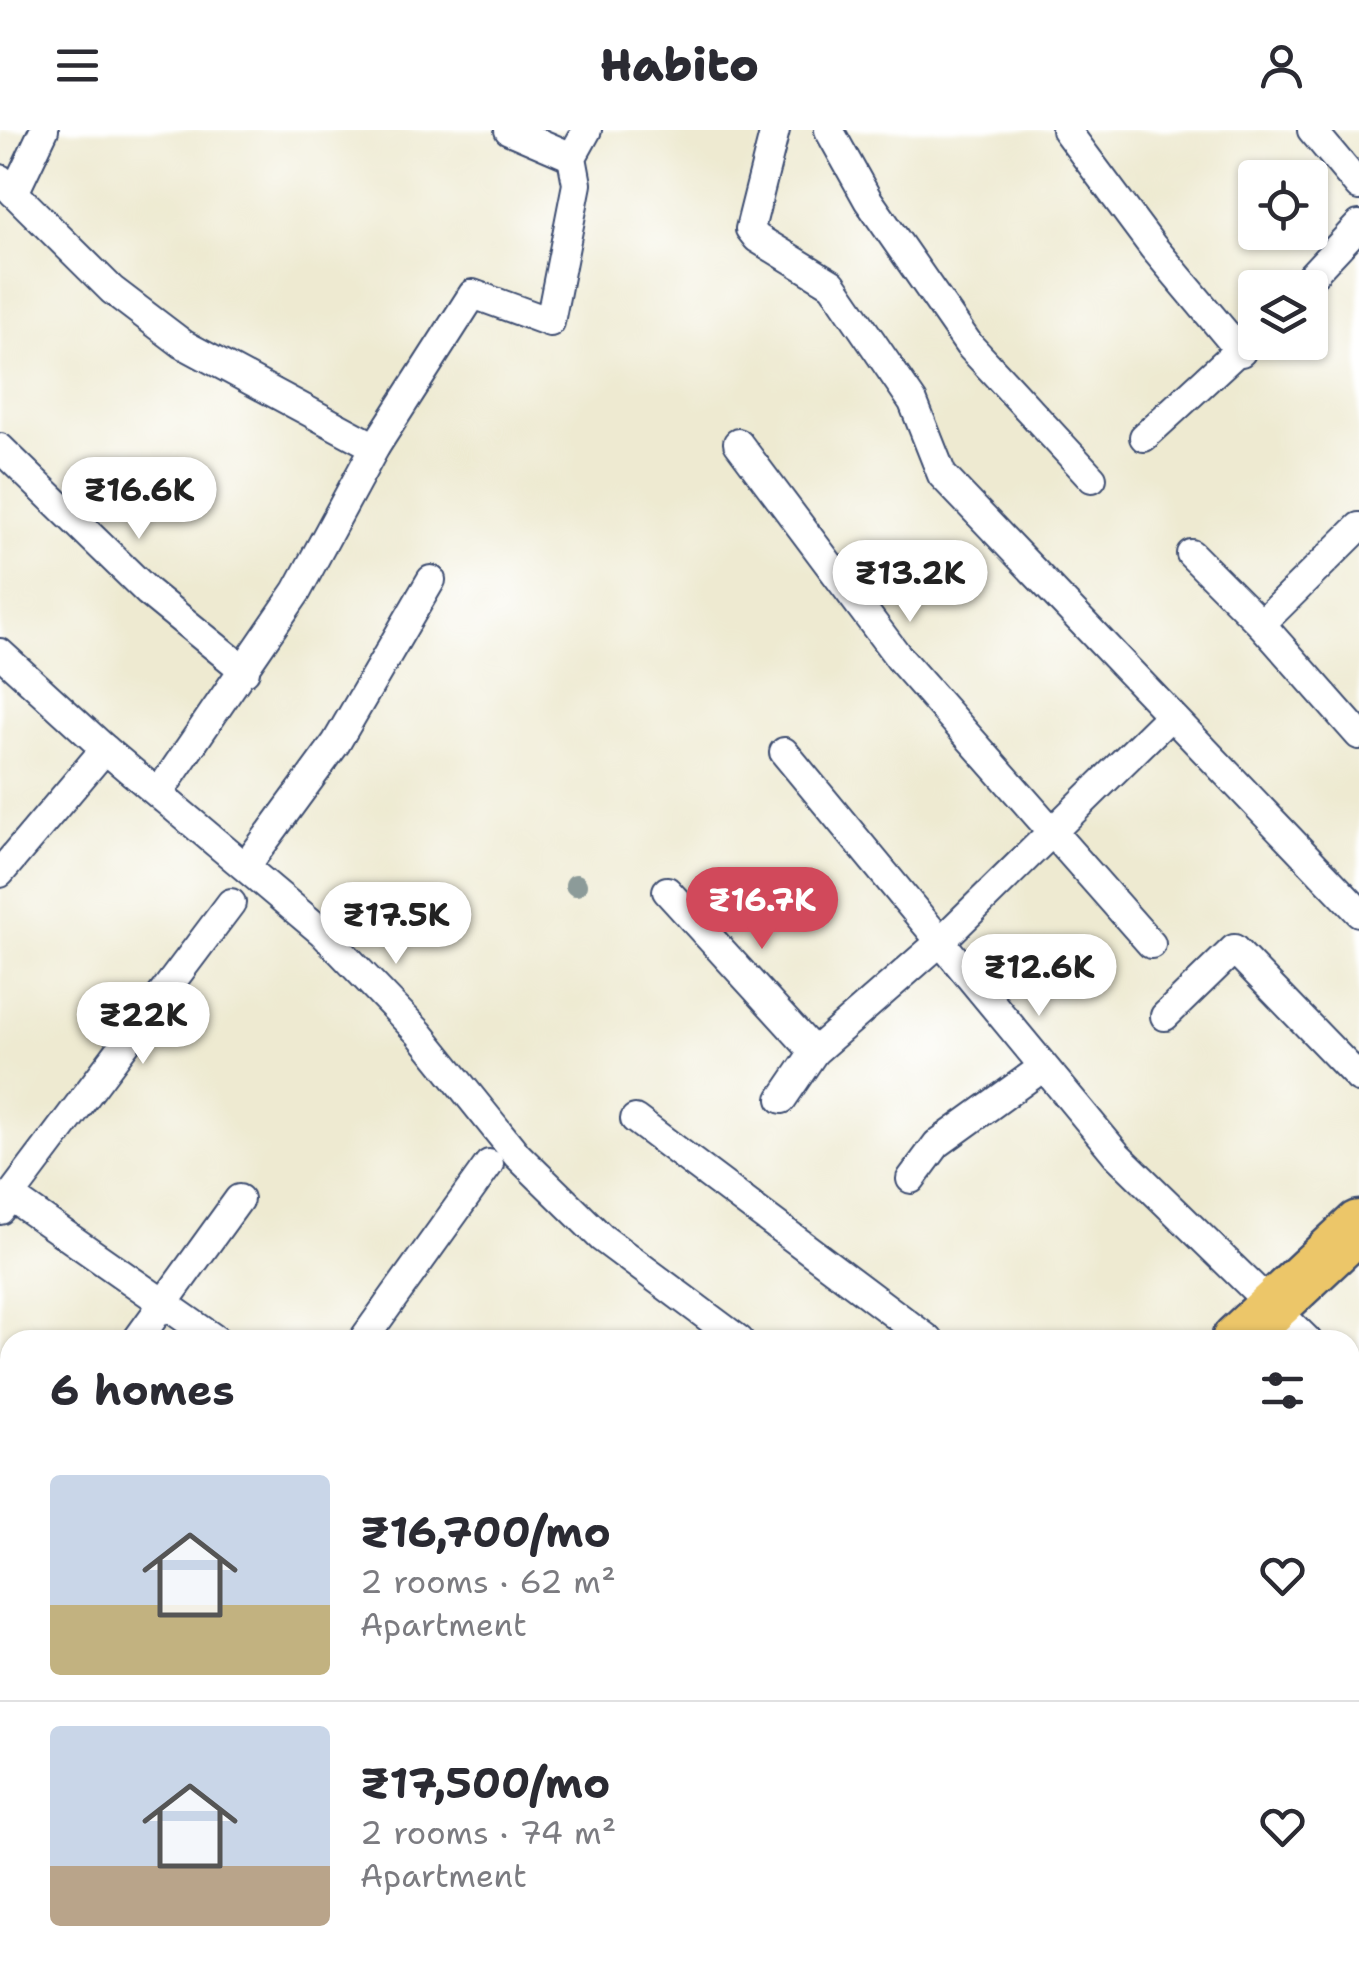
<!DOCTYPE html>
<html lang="en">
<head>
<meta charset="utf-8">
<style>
	body { margin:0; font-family:"Shantell Sans",sans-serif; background:#f7f7f7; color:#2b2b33; height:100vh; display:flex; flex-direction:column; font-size:38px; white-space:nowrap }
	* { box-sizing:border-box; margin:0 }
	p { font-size:32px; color:#7c7c81 }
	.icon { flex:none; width:55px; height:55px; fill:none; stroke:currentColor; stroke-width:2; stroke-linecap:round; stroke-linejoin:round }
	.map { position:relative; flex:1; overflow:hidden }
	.drawer { position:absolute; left:0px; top:1200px; width:1360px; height:642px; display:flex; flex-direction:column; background:#fff; border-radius:30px 30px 0 0; box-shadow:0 2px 8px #0004 }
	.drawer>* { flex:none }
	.fabs { position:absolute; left:1238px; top:30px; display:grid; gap:20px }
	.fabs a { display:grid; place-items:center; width:90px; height:90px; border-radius:10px; background:#fff; box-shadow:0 2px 8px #0004; font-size:50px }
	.price { position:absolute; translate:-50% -85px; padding:0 22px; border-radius:35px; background:#fff; color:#222; font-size:32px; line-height:65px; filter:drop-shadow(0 2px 5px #0008) }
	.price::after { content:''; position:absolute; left:50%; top:60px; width:30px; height:22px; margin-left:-15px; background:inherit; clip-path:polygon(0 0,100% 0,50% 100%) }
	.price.current { background:#d1495b; color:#fff }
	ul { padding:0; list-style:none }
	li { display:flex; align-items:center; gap:30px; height:250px; padding:0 50px }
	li+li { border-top:2px solid #e1e1e2 }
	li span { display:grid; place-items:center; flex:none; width:280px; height:200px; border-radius:10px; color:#555 }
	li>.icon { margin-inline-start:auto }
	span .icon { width:120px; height:120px; fill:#fffc; stroke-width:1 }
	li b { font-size:42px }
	h2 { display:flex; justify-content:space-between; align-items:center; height:120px; padding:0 50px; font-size:42px }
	header { display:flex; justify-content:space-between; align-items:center; height:130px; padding:0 50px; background:#fff; font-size:45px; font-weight:800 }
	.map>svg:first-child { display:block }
	.built { fill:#ded5f5 }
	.building { fill:#aca3d8 }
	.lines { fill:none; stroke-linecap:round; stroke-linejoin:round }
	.lane-casing { stroke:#3b4b6f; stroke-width:19 }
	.street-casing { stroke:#3b4b6f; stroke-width:32 }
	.highway-casing { stroke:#3b4b6f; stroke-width:55 }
	.lane { stroke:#fff; stroke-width:14 }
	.street { stroke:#fff; stroke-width:28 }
	.highway { stroke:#ecc669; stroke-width:50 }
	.tree { fill:#8c9b99 }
</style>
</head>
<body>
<header><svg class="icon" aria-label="menu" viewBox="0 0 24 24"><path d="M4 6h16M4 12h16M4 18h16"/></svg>Habito<svg class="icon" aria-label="person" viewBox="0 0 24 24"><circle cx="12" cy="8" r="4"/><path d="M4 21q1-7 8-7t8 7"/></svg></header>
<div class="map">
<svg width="1359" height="1841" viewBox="0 0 1359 1841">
	<rect width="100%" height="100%" fill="#fff"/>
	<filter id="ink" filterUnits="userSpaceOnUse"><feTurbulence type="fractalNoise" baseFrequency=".01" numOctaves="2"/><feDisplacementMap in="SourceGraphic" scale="20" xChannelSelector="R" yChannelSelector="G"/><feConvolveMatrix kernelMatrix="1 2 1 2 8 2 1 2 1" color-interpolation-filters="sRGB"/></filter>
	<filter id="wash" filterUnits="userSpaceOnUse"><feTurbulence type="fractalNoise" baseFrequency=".0048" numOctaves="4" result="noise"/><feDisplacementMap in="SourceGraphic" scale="40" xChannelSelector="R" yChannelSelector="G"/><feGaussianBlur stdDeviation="2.25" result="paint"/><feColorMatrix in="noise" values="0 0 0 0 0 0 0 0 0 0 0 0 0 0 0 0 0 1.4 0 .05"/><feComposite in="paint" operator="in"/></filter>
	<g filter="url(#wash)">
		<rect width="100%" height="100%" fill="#eeead1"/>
		<polygon class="built" points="1350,1829 1359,1841 827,1841 833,1832"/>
		<g id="blocks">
			<g class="building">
				<polygon points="999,1832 1193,1832 1180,1841 987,1841"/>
				<polygon points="1291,1832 1342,1832 1348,1841 1279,1841"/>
			</g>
		</g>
	</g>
	<g filter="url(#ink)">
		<use href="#blocks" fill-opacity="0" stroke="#3b4b6f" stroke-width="2.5"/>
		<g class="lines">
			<g class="lane-casing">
				<g id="lane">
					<polyline points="0,1744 10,1752"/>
					<polyline points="113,1832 124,1841"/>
					<polyline points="367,1832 391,1841"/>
					<polyline points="206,1841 212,1832"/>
					<polyline points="417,1841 430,1832"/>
					<polyline points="950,1841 962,1832"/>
					<polyline points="1215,1841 1228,1832"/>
				</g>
			</g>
			<g class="street-casing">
				<g id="street">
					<polyline points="509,0 572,27"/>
					<polyline points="775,0 750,99 757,108 832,154 913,272 942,345 1359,782"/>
					<polyline points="829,0 868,70 969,215 1092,348"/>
					<polyline points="1066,0 1153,117 1241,222"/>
					<polyline points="1312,0 1359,56"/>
					<polyline points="0,49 112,160 183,214 375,317"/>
					<polyline points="14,63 44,0"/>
					<polyline points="1300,158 1359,95"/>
					<polyline points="1144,307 1255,205"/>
					<polyline points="738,313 900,529 1151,814"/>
					<polyline points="0,318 148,462 245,541"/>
					<polyline points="1191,424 1261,494 1359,605"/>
					<polyline points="1261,494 1359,397"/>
					<polyline points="0,523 105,619 322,802 419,903 517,1025 602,1108 739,1210"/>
					<polyline points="784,622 1117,1025 1307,1210"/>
					<polyline points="160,661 297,461 375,317 473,164 550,192 577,54 572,27 587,0"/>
					<polyline points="246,736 336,613 431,450"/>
					<polyline points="0,743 105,619"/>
					<polyline points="667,761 814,922"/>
					<polyline points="1165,886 1234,819 1359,948"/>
					<polyline points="782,969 814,922 940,812 1170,586"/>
					<polyline points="635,989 929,1210"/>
					<polyline points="911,1049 937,1014 1042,938"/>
					<polyline points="10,1066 216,1210"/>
					<polyline points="0,1080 231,773"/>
					<polyline points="137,1210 239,1069"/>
					<polyline points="363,1210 489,1034"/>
					<polyline points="1350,1252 1359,1261"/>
					<polyline points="0,1407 10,1393"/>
					<polyline points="1350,1409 1359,1404"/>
					<polyline points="1350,1599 1359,1589"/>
				</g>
			</g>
			<g class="highway-casing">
				<g id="highway">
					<polyline points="1237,1210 1359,1096"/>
					<polyline points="566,1841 575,1832"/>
				</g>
			</g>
			<use href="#lane" class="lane"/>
			<use href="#street" class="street"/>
			<use href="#highway" class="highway"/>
		</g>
		<circle class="tree" cx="576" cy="755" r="11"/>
	</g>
</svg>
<div class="fabs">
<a><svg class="icon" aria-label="locate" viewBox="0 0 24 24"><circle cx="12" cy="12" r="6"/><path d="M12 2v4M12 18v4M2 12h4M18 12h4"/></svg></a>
<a><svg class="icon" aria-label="layers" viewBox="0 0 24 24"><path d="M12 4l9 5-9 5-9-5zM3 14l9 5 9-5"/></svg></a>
</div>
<b class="price" style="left:139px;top:412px">₹16.6K</b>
<b class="price" style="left:910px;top:495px">₹13.2K</b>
<b class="price current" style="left:762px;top:822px">₹16.7K</b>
<b class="price" style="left:396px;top:837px">₹17.5K</b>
<b class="price" style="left:1039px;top:889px">₹12.6K</b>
<b class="price" style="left:143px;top:937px">₹22K</b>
<section class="drawer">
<h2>6 homes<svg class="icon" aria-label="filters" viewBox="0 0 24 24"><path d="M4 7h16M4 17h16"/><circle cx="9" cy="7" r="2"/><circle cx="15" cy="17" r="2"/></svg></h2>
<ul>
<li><span style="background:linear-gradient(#c9d6e8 65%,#c2b280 0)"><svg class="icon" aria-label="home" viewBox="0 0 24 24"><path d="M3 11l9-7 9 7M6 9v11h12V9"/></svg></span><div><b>₹16,700/mo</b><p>2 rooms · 62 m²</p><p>Apartment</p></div><svg class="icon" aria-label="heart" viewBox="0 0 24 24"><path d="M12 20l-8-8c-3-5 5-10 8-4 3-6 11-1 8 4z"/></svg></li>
<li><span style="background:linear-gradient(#c9d6e8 70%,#b9a48a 0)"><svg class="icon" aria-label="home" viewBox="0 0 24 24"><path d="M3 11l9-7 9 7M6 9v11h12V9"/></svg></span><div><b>₹17,500/mo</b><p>2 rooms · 74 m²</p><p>Apartment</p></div><svg class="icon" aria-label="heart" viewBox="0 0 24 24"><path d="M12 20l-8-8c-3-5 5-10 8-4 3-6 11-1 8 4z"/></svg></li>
</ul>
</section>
</div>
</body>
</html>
